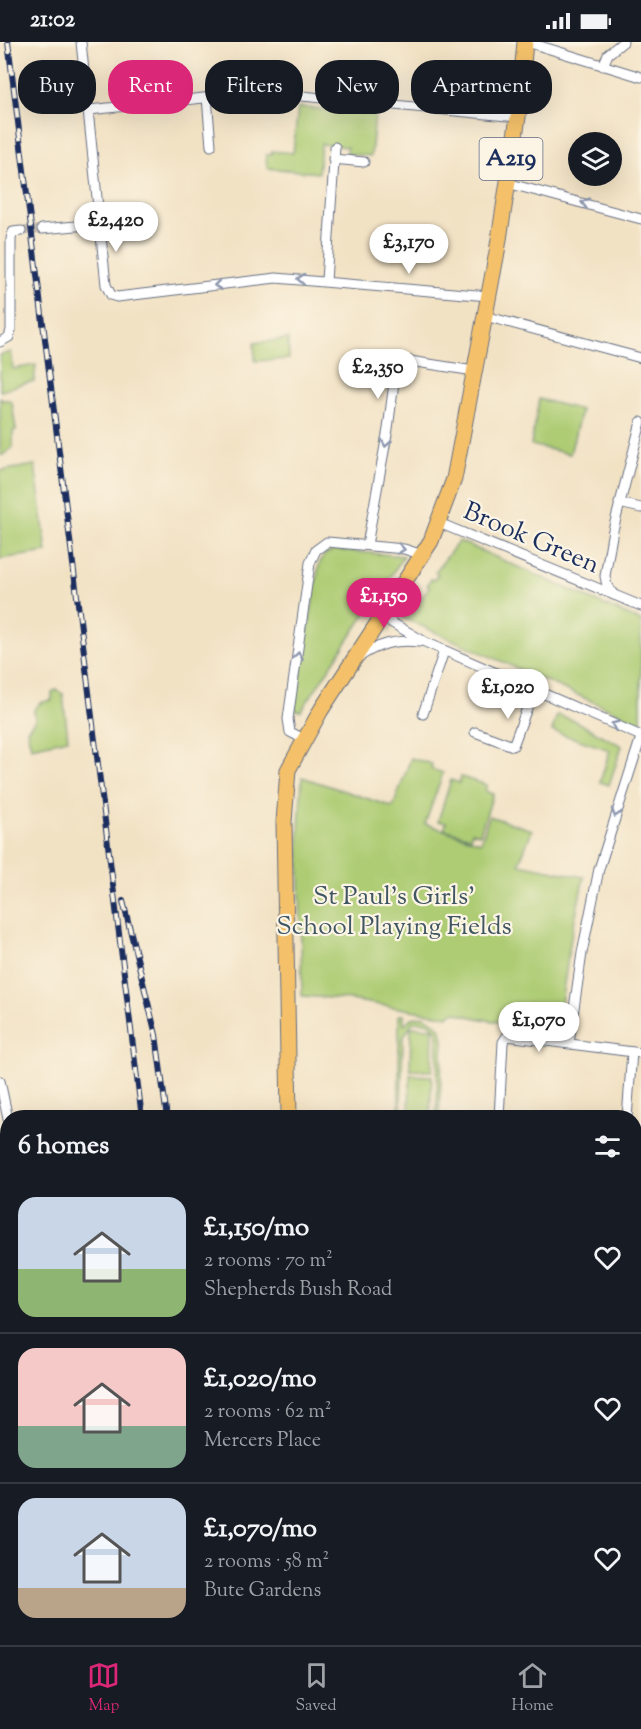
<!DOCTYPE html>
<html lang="en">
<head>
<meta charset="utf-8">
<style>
	body { margin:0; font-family:"Sorts Mill Goudy",serif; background:#242831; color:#f1f3f6; height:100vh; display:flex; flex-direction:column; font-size:22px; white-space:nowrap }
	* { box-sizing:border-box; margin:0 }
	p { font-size:20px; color:#9ea1a6 }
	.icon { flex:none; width:33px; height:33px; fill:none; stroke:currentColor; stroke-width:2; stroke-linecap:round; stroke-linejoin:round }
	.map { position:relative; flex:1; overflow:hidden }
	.details { position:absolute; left:0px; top:1068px; width:642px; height:536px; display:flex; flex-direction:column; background:#171b24; border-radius:24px 24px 0 0; box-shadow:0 6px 24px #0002 }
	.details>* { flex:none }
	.banner { position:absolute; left:18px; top:18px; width:606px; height:54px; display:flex; gap:12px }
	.controls { position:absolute; left:568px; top:90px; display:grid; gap:12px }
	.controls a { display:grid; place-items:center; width:54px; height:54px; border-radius:50%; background:#171b24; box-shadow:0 6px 24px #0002; font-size:30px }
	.price { position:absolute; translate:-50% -51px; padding:0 14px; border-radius:21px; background:#fff; color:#222; font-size:20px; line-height:39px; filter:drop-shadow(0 2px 3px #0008) }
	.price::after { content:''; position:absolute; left:50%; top:36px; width:18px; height:14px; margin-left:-9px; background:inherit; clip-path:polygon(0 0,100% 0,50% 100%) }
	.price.on { background:#db2777; color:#fff }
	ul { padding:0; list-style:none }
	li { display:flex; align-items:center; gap:18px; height:150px; padding:0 18px }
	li+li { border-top:2px solid #363941 }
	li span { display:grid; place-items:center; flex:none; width:168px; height:120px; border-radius:18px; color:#555 }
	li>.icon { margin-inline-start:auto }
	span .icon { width:72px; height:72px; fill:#fffc; stroke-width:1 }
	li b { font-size:26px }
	h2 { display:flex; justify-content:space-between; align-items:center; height:72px; padding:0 18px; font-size:26px }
	.pill { padding:0 21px; border-radius:24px; background:#171b24; box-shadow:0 6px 24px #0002; font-size:21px; line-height:54px }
	.pill.on { background:#db2777; color:#fff }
	.status { display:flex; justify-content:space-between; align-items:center; height:42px; padding:0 30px; background:#171b24; direction:ltr }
	.status svg { height:16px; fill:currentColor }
	.menu { display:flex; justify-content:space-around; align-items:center; height:84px; border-top:2px solid #363941; background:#171b24; font-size:16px; color:#9ea1a6 }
	.menu a { display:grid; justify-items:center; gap:3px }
	.menu .on { color:#db2777 }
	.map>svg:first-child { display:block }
	.green { fill:#adcc73; stroke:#647e68; stroke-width:1.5 }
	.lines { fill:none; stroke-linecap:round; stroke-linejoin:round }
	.minor-tunnel { stroke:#c7beb0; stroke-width:9; stroke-dasharray:9 4.5; stroke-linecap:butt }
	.minor-casing { stroke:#666e82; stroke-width:11 }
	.primary-casing { stroke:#666e82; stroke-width:17 }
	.minor { stroke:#fff; stroke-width:9 }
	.primary { stroke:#f4c16a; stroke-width:15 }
	.rail-casing { stroke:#1b2f5e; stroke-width:6 }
	.rail { stroke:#fcf5e5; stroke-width:4; stroke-dasharray:11; stroke-linecap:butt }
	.oneway { stroke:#8d97ae }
	.labels { text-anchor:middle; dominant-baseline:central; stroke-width:4.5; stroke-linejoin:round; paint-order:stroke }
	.shield { fill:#fcf5e5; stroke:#5e6a86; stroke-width:1.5 }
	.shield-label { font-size:24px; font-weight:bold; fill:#1b2f5e }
	.street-label { font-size:26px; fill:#1b2f5e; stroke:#fcf5e5 }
	.park-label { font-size:26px; fill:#405663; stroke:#fcf5e5 }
</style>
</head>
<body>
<div class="status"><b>21:02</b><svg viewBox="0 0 49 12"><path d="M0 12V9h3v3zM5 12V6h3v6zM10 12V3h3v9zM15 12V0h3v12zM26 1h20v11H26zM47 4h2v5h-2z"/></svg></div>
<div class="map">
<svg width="641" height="1603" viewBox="0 0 641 1603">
	<rect width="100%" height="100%" fill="#fcf5e5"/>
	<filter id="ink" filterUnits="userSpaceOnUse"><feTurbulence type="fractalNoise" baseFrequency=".0167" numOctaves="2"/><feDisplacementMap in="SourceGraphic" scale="12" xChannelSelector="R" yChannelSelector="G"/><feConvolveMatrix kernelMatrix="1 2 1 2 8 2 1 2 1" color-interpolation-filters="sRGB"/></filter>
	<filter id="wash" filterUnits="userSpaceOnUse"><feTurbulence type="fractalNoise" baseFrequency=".008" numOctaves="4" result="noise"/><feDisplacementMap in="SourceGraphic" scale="24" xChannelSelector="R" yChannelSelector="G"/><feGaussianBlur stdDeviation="1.35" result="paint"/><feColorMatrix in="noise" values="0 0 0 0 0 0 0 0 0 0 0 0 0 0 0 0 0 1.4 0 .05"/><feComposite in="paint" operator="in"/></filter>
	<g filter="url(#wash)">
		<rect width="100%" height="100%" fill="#f2e2c4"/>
		<g class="green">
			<polygon points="298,65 375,73 371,114 347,112 347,105 321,102 318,131 267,126 266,113 272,112 272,109 293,111"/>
			<polygon points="288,297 289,317 255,319 254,301"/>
			<path d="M11,310L13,327L36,323L34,340C19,340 13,347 0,349V313Z"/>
			<polygon points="0,354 1,358 9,358 12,361 16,388 13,389 13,405 3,413 0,413"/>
			<polygon points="539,357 581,368 570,412 531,403"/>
			<polygon points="35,423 47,510 0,517 0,429"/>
			<polygon points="459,499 641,579 641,681 403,576 416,557 420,559 429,545 427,543 431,537 434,538 438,532 435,530"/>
			<polygon points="334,508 404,514 301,669 294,668 319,523 324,513"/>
			<polygon points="56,648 63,652 68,697 31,705 27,688 35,678 34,668 40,661 52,658 52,650"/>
			<polygon points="557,673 573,678 622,704 609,743 600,740 610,708 552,689"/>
			<path d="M411,716L432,722L431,727L443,731L425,782L481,800L489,774L532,788L519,822L584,835L571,895L557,989C520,982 488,981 454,970L447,974L344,957L302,954L299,787L302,735L393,765Z"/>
			<polygon points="461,735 487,743 485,749 493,752 480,792 472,790 470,795 444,787 446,781 438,779 451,738 459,741"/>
			<path d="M399,973H404V982L412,976L424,974L440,985L443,997L439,1075H434L437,1066L438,994C435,981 424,977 412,981L403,996L401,1065L405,1075H400L399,1072Z"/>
			<polygon points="411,985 433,986 432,1029 410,1028"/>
			<polygon points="410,1033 432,1034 430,1075 409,1075"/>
			<polygon points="634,1457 641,1457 641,1520 635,1520"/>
			<polygon points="7,1573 8,1596 164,1596 164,1603 0,1603 0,1580"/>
		</g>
	</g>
	<g filter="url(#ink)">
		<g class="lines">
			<polyline class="minor-tunnel" points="21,189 42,187"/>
			<g class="minor-casing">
				<g id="minor">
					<polyline points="81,0 106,243 111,253 117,255 276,236 489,254"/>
					<polyline points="527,0 641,35"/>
					<polyline points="603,24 608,12 623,0"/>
					<polyline points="207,55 211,104"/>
					<polyline points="89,68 261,50 518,75"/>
					<polyline points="333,117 364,120"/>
					<polyline points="507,141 641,177"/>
					<polyline points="42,187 99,182"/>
					<polyline points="326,239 335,105"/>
					<polyline points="485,274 641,316"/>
					<polyline points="0,300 9,295 11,288 11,197 13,190 21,189"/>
					<polyline points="619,461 641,466"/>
					<polyline points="439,481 641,564"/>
					<polyline points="367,503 388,387 397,317 474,329"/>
					<polyline points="614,553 607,544 605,534 613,488 641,380"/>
					<polyline points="382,575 425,600 641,694"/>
					<path d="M359,615C379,602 396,597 419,600"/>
					<polyline points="423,672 444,609"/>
					<polyline points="475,690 513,704 534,647"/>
					<polyline points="304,697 290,690 288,677 310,521 316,508 327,500 404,507 423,513"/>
					<polyline points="569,1001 582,911 599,827 641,695"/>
					<polyline points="0,1039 8,1077"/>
					<polyline points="499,1076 503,1000 507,994 641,1011"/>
					<polyline points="627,1076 632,1010"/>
					<polyline points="634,1202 641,1290"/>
					<polyline points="0,1503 8,1498"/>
				</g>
			</g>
			<g class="primary-casing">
				<g id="primary">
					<polyline points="289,1076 284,780 288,728 321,668 431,499 454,437 497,210 518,75 525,0"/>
					<polyline points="0,1211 8,1216"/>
					<polyline points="634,1327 641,1326"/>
					<polyline points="0,1374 8,1373"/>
					<polyline points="0,1540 8,1535"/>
					<polyline points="0,1558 8,1553"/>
					<polyline points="180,1596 180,1603"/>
					<polyline points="512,1596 513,1603"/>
				</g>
			</g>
			<use href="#minor" class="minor"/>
			<use href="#primary" class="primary"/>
			<g class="rail-casing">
				<g id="rail">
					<polyline points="8,0 142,1076"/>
					<polyline points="123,859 156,993 167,1076"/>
					<polyline points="407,1596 411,1603"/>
					<polyline points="428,1596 431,1601"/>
				</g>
			</g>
			<use href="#rail" class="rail"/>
		</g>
		<defs><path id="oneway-chevron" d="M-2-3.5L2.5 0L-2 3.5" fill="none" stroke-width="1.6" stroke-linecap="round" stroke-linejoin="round" transform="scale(1.5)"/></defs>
		<g class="oneway">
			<use href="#oneway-chevron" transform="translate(585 161) rotate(-166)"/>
			<use href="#oneway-chevron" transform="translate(301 237) rotate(-177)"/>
			<use href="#oneway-chevron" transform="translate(218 243) rotate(173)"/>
			<use href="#oneway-chevron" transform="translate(386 401) rotate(100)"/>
			<use href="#oneway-chevron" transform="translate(401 507) rotate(8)"/>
			<use href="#oneway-chevron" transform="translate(298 614) rotate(-82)"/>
			<use href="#oneway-chevron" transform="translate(615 683) rotate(-157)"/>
			<use href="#oneway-chevron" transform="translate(616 771) rotate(107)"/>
		</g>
	</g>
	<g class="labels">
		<rect class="shield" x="479.5" y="96" width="63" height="42" rx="4.5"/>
		<g class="shield-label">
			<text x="511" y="117">A219</text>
		</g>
		<g class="street-label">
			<text transform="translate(531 497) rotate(23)">Brook Green</text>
		</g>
		<g class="park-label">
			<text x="394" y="855">St Paul's Girls'<tspan x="394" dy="30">School Playing Fields</tspan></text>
		</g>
	</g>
</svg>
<div class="controls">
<a><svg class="icon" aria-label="layers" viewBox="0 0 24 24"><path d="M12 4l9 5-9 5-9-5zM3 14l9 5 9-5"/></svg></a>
</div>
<b class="price" style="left:116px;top:211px">£2,420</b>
<b class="price" style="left:409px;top:233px">£3,170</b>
<b class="price" style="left:378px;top:358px">£2,350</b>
<b class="price on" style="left:384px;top:587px">£1,150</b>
<b class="price" style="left:508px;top:678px">£1,020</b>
<b class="price" style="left:539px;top:1011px">£1,070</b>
<div class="banner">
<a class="pill">Buy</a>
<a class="pill on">Rent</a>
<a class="pill">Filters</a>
<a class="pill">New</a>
<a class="pill">Apartment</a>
</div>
<section class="details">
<h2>6 homes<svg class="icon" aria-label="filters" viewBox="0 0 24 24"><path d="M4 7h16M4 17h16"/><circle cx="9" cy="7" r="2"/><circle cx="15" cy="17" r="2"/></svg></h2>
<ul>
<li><span style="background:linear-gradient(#c9d6e8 60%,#8fb573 0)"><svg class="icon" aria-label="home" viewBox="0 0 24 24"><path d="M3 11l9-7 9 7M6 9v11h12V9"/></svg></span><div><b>£1,150/mo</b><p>2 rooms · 70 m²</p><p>Shepherds Bush Road</p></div><svg class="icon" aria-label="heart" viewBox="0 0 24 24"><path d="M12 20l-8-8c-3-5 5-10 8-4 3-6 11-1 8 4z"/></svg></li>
<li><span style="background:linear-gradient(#f6c9c9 65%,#7fa58c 0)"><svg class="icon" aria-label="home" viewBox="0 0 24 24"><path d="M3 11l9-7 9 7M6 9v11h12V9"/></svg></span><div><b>£1,020/mo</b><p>2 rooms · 62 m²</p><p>Mercers Place</p></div><svg class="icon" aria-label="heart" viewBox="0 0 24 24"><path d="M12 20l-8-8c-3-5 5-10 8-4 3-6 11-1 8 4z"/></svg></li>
<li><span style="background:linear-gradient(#c9d6e8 75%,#b9a48a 0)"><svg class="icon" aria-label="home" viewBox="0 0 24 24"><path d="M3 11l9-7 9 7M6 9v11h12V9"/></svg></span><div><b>£1,070/mo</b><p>2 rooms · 58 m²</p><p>Bute Gardens</p></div><svg class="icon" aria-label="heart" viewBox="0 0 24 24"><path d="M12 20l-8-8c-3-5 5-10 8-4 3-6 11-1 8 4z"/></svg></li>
</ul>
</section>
</div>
<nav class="menu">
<a class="on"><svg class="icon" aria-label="map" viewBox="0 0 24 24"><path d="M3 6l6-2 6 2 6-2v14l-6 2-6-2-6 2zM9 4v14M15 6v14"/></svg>Map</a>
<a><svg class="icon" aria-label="saved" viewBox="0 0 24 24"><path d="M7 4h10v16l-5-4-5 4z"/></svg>Saved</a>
<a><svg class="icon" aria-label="home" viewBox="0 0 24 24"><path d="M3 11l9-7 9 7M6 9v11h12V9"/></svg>Home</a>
</nav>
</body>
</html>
